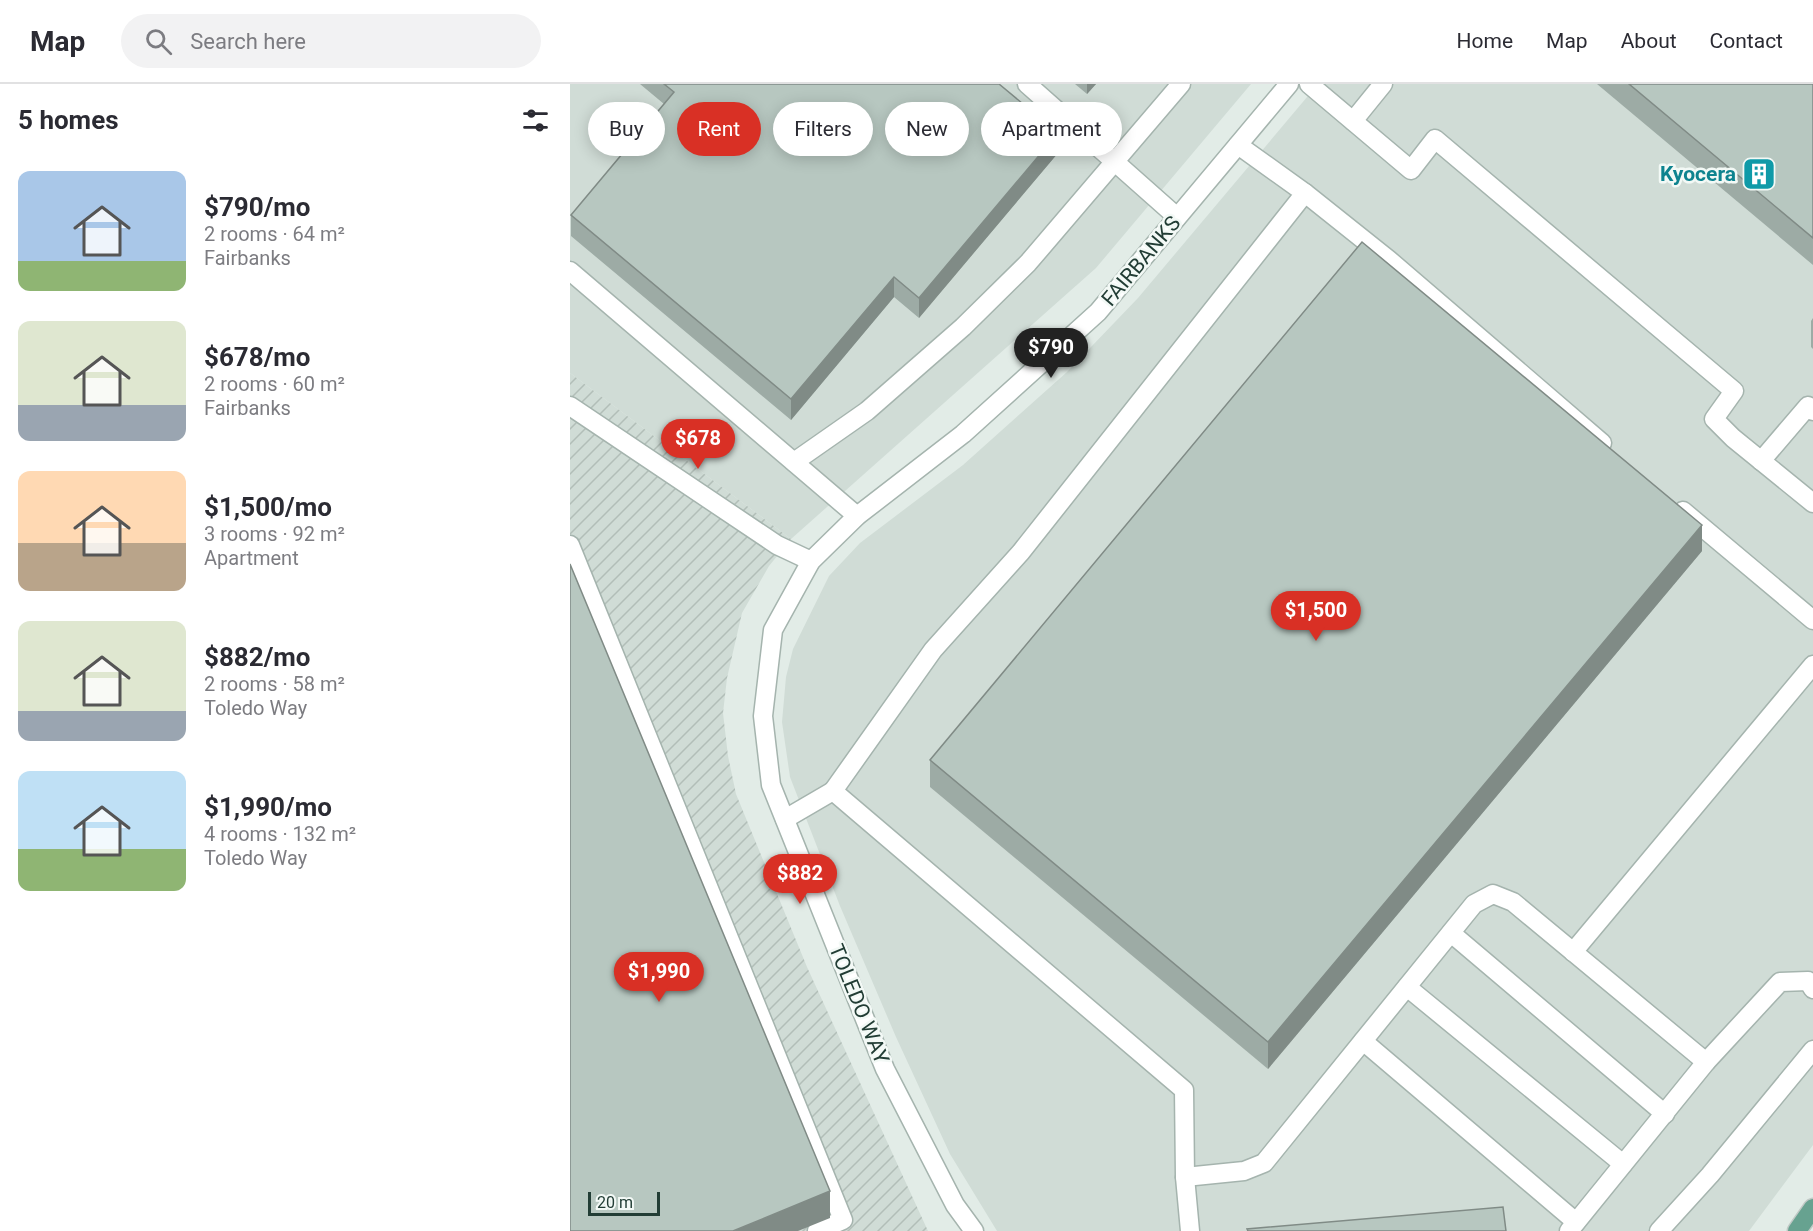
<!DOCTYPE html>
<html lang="en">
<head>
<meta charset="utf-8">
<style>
	body { margin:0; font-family:Roboto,sans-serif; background:#f2f2f3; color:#2b2b33; height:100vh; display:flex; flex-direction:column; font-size:22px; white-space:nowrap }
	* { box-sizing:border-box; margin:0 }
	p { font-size:20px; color:#7c7c81 }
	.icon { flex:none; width:33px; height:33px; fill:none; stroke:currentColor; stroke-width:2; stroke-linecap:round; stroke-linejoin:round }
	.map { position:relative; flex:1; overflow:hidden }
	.details { display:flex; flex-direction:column; background:#fff; width:570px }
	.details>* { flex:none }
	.hud { position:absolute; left:18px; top:18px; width:570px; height:54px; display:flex; gap:12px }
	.scale { position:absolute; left:18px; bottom:15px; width:72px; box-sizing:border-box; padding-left:6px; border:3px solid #223d35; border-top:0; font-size:16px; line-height:21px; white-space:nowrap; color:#223d35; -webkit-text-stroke:4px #f3f9f6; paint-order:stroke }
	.price { position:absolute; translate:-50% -51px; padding:0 14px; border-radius:21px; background:#d93025; color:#fff; font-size:20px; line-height:39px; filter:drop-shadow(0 2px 3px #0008) }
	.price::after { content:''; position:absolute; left:50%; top:36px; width:18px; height:14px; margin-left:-9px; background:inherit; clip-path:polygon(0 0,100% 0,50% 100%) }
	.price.active { background:#222; color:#fff }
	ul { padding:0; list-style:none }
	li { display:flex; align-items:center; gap:18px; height:150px; padding:0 18px }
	li span { display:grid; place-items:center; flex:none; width:168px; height:120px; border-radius:12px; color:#555 }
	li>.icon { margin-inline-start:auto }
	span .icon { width:72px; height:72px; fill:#fffc; stroke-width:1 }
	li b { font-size:26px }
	h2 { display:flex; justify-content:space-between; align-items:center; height:72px; padding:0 18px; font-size:26px }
	.pill { padding:0 21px; border-radius:27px; background:#fff; box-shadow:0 3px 15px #0003; font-size:21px; line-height:54px }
	.pill.active { background:#d93025; color:#fff }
	header { display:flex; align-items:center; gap:36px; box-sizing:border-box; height:84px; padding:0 30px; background:#fff; border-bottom:2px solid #e1e1e2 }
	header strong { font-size:28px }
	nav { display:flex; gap:33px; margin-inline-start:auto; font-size:21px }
	.search { width:420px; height:54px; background:#f2f2f3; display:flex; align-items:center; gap:15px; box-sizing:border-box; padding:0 21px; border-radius:33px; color:#7c7c81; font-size:22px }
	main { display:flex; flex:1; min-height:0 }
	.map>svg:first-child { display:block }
	.built { fill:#d0dcd6 }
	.industrial { fill:url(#industrial-furrows) }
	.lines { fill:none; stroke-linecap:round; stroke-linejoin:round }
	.minor-casing { stroke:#a5b4ae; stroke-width:21 }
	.major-casing { stroke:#c1c9c6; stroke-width:21 }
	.minor { stroke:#fff; stroke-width:18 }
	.major { stroke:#67a290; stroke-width:18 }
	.wall { fill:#9daba5 }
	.shaded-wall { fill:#808b86 }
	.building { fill:#b7c7c0; stroke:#808b86; stroke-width:1.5 }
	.labels { text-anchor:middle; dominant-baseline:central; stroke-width:5; stroke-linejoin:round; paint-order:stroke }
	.culture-label { font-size:21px; font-weight:bold; fill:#0d838f; stroke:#f3f9f6; text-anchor:end }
	.street-label { font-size:21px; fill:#223d35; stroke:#f3f9f6 }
</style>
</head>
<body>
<header>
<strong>Map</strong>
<div class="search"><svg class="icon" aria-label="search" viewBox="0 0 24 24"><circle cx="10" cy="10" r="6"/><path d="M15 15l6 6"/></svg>Search here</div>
<nav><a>Home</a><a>Map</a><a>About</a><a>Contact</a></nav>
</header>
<main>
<section class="details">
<h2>5 homes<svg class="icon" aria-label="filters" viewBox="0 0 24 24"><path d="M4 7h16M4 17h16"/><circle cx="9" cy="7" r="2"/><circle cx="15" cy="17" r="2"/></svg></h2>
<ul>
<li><span style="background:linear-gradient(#a9c7e8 75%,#8fb573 0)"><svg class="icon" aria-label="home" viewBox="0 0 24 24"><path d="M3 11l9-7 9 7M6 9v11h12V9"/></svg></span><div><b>$790/mo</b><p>2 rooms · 64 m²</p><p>Fairbanks</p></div></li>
<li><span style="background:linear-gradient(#dfe7d0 70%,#9aa5b1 0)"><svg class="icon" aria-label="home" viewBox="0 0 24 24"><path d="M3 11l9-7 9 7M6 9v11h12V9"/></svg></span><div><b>$678/mo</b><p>2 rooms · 60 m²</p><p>Fairbanks</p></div></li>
<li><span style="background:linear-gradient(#ffd9b3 60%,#b9a48a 0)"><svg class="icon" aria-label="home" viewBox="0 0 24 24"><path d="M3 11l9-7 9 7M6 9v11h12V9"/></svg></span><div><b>$1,500/mo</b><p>3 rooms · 92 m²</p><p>Apartment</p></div></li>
<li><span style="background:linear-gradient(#dfe7d0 75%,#9aa5b1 0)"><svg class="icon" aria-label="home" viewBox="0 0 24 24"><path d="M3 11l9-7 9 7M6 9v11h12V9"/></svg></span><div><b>$882/mo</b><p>2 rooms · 58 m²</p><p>Toledo Way</p></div></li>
<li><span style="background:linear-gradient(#bfe0f5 65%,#8fb573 0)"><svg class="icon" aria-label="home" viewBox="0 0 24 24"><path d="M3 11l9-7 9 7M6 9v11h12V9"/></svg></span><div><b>$1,990/mo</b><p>4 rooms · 132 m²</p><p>Toledo Way</p></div></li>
</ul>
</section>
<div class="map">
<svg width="1243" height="1147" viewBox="0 0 1243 1147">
	<defs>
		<pattern id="industrial-furrows" width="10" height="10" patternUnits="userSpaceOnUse" patternTransform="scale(1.5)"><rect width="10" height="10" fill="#d0dcd6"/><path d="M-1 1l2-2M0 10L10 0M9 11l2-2" fill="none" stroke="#b2beb8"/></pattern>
	</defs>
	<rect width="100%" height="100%" fill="#e2ece7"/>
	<g class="built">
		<polygon points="0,0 681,0 526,184 221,455 0,289"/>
		<polygon points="748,0 1243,0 1243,1061 1179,1147 427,1147 380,1070 326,953 270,822 220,693 212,638 216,593 223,565 259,492 290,459 393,381 497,288 568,214"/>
	</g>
	<polygon class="industrial" points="0,289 221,455 199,482 172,529 157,594 153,629 158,672 166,710 237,883 358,1147 0,1147"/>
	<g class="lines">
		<g class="minor-casing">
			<g id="minor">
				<polyline points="457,0 607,133"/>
				<polyline points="739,0 841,86 865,55 1164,307 1144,335 1163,354 1243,419"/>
				<polyline points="783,37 813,0"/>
				<polyline points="735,109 819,176 1032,359"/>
				<polyline points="0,187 287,432"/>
				<polyline points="0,322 207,461 241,477"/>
				<polyline points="1191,377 1238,322 1243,327"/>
				<polyline points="224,378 297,327 393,243 458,179 611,0"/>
				<polyline points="1113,427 1243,536"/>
				<polyline points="0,461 273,1136 247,1147"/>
				<polyline points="263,707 363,566 451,468 735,109 668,61"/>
				<polyline points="215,735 263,707 614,1006 615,1093 620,1147"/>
				<polyline points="881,849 1095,1030"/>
				<polyline points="1003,868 1243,581"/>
				<polyline points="837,903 1053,1080"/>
				<polyline points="793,957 1006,1138"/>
				<polyline points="615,1093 674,1087 694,1079 904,820 923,810 943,818 1136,978"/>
				<polyline points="404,1147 385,1121 315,985 201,701 193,632 203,546 241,477 287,432 393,350 528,228 719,0"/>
				<polyline points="999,1147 1136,978 1210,898 1238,897 1243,905"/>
				<polyline points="1089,1147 1140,1091 1243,966"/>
			</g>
		</g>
		<g class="major-casing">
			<polyline id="major" points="1227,1147 1243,1124"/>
		</g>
		<use href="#minor" class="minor"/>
		<use href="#major" class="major"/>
	</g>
	<g class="wall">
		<polygon points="70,0 429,0 488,69 349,234 324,213 221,336 1,152 1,131 94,20"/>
		<polygon points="505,0 526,0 517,10"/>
		<polygon points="1027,0 1243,0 1243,181"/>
		<polygon points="1243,234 1243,265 1241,263 1241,237"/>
		<polygon points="1132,467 698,985 360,703 360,676"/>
	</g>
	<g class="shaded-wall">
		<polygon points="517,0 526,0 517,10"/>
		<polygon points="488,49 488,69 349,234 349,214"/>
		<polygon points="324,193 324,213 221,336 221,315"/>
		<polygon points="1132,441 1132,467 698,985 698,958"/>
		<polygon points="260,1107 260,1134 228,1147 163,1147"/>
	</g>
	<g class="building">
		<polygon points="94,0 429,0 488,49 349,214 324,193 221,315 1,131 104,8"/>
		<polygon points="1059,0 1243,0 1243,154"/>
		<polygon points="792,158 1132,441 698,958 360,676"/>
		<polygon points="0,480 260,1107 163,1147 0,1147"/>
		<polygon points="933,1123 936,1147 678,1147 677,1145"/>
	</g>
	<defs>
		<g id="building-square" transform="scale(1.725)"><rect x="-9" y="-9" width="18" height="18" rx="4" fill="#0f9aa8" stroke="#f3f9f6"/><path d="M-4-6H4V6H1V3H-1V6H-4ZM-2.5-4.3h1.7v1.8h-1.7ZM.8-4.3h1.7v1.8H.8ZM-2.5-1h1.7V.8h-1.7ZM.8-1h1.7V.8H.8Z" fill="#fff"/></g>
	</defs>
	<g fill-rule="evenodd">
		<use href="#building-square" x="1189" y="90"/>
	</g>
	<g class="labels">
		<g class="culture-label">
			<text x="1166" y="90">Kyocera</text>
		</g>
		<g class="street-label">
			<text transform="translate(571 177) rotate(-50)">FAIRBANKS</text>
			<text transform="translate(289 920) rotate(68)">TOLEDO WAY</text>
		</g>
	</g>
</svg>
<div class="scale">20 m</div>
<b class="price active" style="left:481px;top:295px">$790</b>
<b class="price" style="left:128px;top:386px">$678</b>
<b class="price" style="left:746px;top:558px">$1,500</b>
<b class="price" style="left:230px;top:821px">$882</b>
<b class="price" style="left:89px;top:919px">$1,990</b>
<div class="hud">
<a class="pill">Buy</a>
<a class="pill active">Rent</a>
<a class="pill">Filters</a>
<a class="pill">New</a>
<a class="pill">Apartment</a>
</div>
</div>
</main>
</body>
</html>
